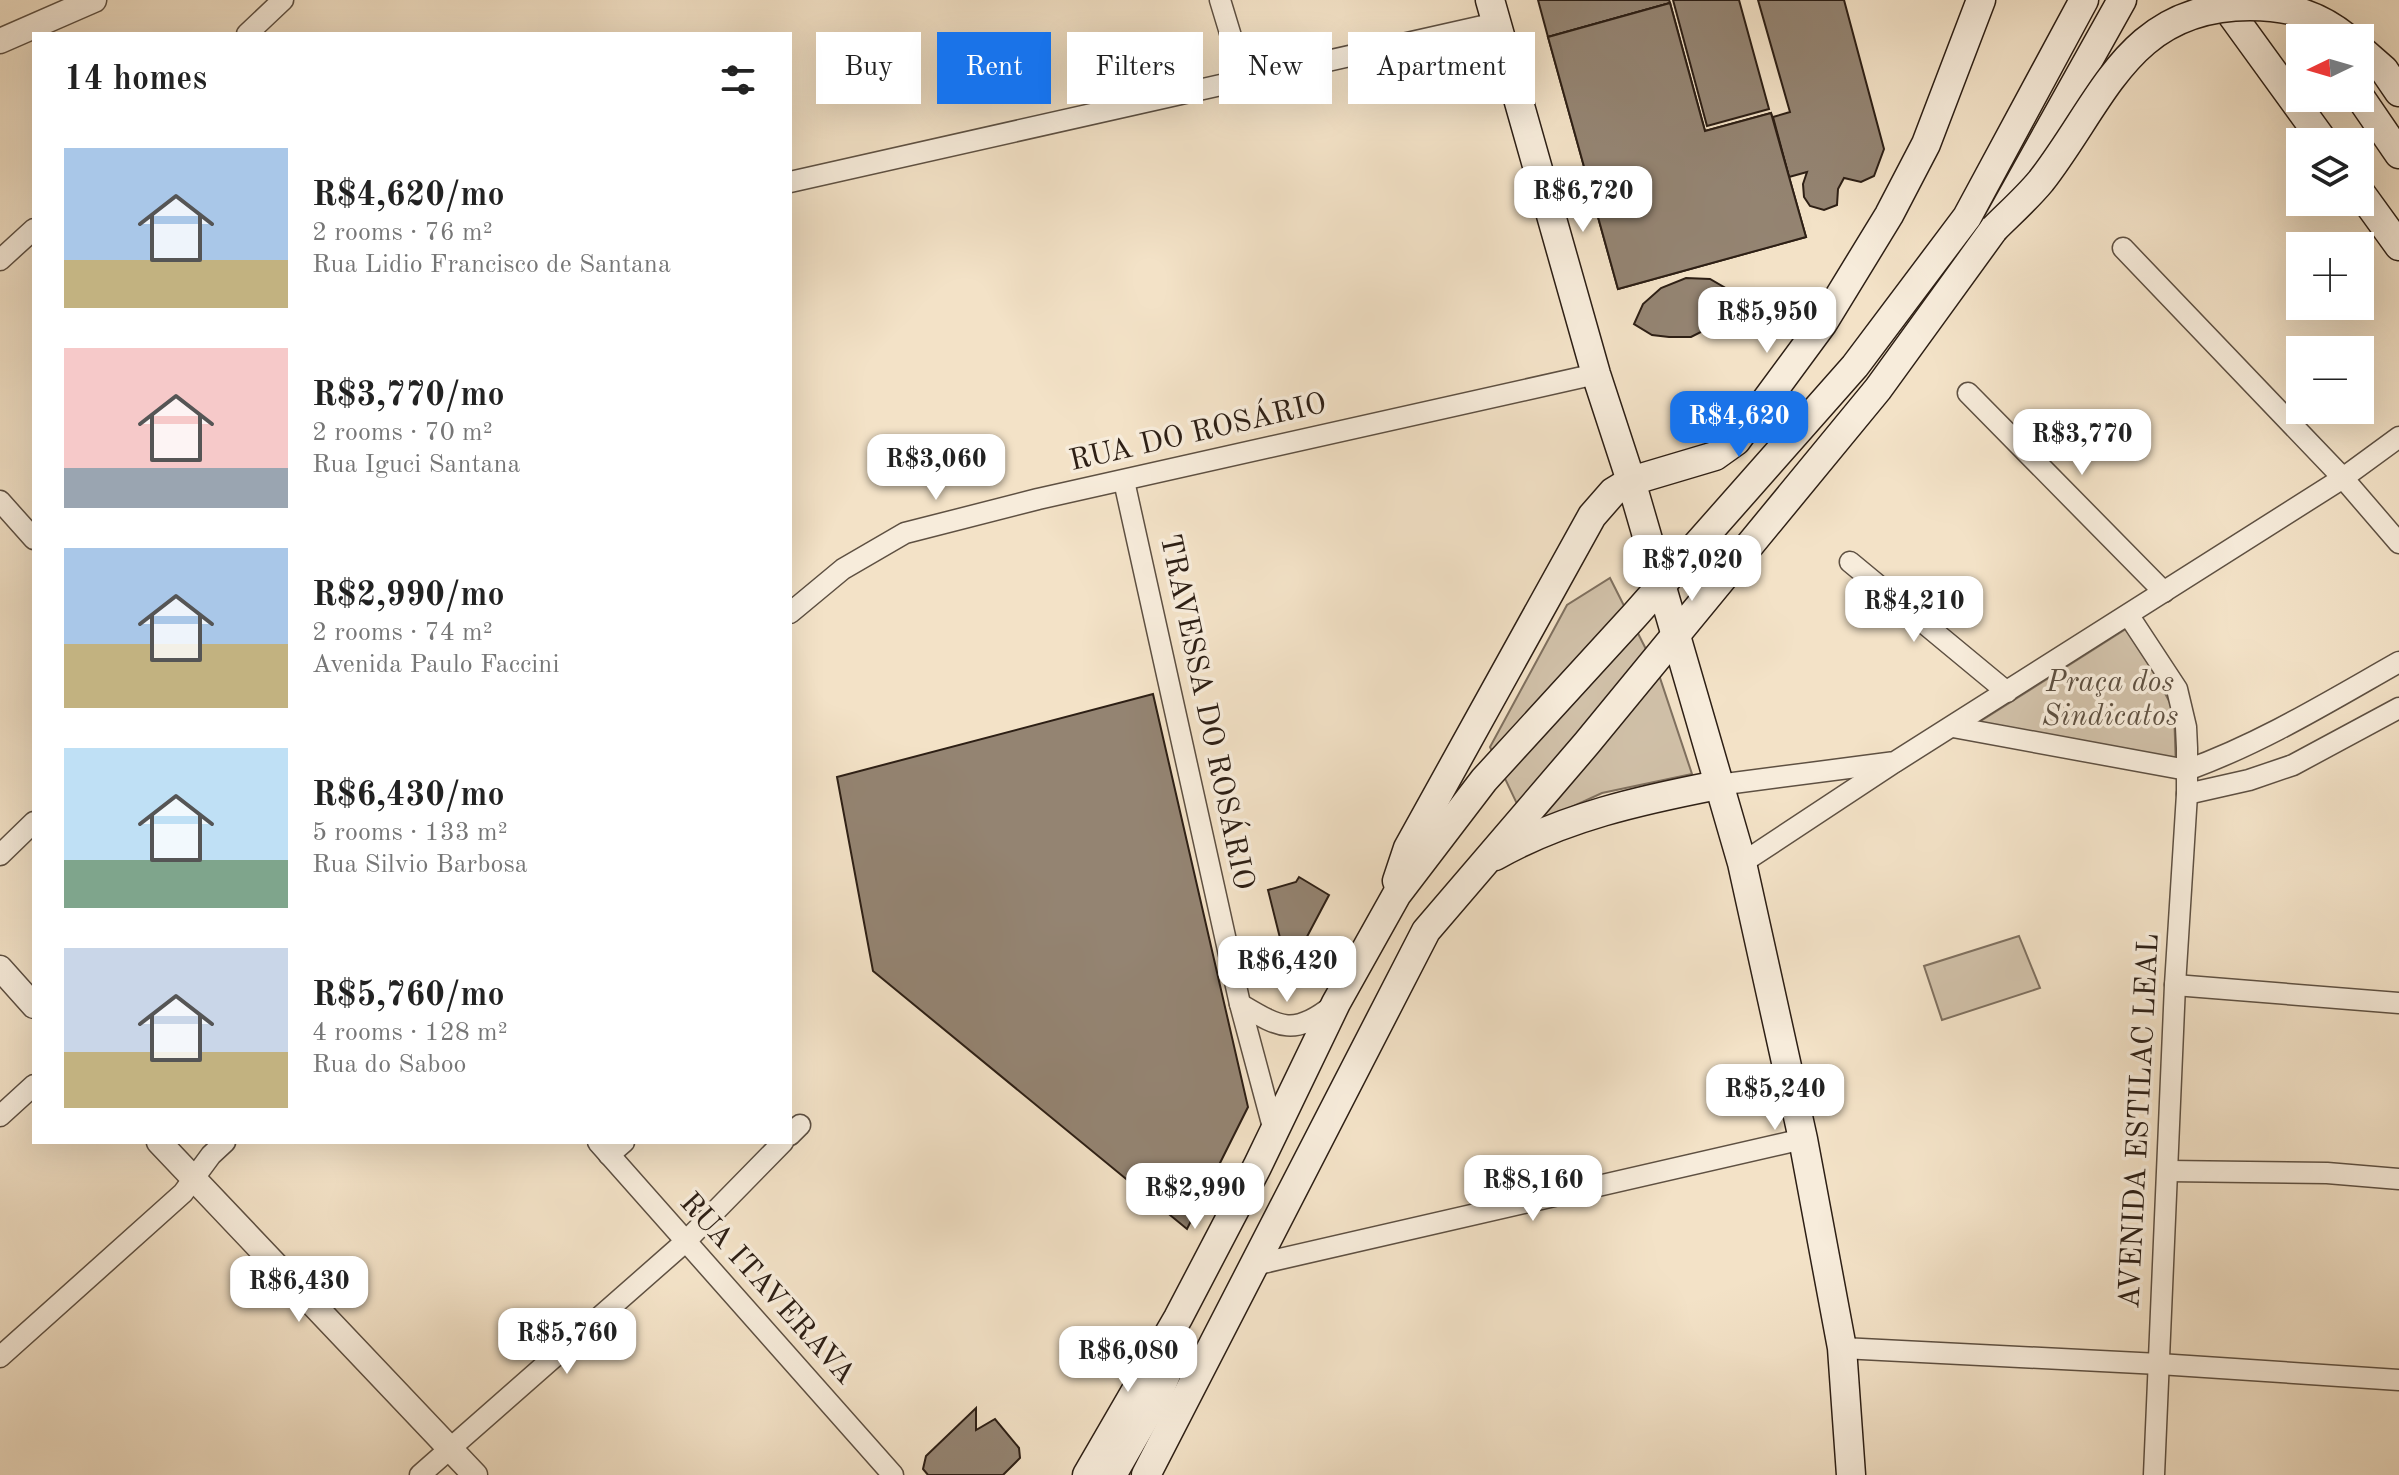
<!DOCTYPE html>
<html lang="en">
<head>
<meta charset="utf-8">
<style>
	body { margin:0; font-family:"Old Standard TT",serif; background:#f2f2f2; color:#222; height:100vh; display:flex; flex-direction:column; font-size:30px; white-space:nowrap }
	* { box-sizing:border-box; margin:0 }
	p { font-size:26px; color:#767676 }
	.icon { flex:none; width:44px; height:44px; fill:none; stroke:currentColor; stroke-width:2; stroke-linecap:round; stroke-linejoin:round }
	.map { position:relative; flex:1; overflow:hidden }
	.details { position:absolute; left:32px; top:32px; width:760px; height:1112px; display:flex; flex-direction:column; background:#fff; border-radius:0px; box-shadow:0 8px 32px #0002 }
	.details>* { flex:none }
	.banner { position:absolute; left:816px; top:32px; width:760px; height:72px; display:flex; gap:16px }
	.needle { width:52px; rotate:265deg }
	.buttons { position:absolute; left:2286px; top:24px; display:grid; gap:16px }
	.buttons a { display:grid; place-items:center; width:88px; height:88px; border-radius:0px; background:#fff; box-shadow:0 8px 32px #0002; font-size:40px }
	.price { position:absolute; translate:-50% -68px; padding:0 18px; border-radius:16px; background:#fff; color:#222; font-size:26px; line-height:52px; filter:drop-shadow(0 2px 4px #0008) }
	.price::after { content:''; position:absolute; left:50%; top:48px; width:24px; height:18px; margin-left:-12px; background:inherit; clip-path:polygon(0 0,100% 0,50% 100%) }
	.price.active { background:#1a73e8; color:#fff }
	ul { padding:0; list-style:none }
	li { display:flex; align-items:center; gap:24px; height:200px; padding:0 32px }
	li span { display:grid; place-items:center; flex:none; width:224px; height:160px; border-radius:0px; color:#555 }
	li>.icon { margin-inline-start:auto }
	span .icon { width:96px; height:96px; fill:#fffc; stroke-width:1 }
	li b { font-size:34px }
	h2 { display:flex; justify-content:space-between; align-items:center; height:96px; padding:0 32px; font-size:34px }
	.tag { padding:0 28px; border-radius:0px; background:#fff; box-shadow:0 8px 32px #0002; font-size:28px; line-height:72px }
	.tag.active { background:#1a73e8; color:#fff }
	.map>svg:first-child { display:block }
	.green { fill:#d1c1a9; stroke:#7f705f; stroke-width:2 }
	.building { fill:#948472; stroke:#2d1f15; stroke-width:2; fill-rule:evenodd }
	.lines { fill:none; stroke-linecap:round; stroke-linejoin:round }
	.minor-casing { stroke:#5e5042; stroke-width:23 }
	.tertiary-casing { stroke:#5e5042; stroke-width:27 }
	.secondary-casing { stroke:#2d1f15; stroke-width:31 }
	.minor { stroke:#f7ecdb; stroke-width:20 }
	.tertiary { stroke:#f7ecdb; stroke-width:24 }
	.secondary { stroke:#f7ecdb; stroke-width:28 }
	.secondary-bridge-casing { stroke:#2d1f15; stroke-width:31; stroke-linecap:butt }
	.secondary-bridge { stroke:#f7ecdb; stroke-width:28 }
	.labels { text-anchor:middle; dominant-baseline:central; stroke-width:7; stroke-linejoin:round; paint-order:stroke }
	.street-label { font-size:30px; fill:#2d1f15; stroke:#f7ecdb }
	.park-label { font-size:30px; font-style:italic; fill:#5e5041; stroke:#f7ecdb }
</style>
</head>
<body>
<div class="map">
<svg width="2399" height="1475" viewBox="0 0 2399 1475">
	<rect width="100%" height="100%" fill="#f3e2c7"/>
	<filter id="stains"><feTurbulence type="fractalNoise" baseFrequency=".0025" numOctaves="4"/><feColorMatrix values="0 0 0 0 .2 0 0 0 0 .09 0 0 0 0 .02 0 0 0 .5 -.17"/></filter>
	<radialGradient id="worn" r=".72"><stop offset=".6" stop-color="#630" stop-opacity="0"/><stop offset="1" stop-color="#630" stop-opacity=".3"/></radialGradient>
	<g class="green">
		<polygon points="1610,578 1659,675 1692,774 1602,793 1528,827 1490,747 1567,605"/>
		<polygon points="2129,627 2174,710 2176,768 1976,724"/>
		<polygon points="2019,936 2040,988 1942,1020 1924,966"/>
	</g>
	<g class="building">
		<polygon points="1538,0 1669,0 1670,3 1548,37"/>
		<polygon points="1673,0 1739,0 1769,109 1707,126"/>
		<polygon points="1758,0 1844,0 1884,149 1874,176 1861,182 1844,178 1838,189 1837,205 1824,210 1810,206 1804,197 1803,184 1807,172 1789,177 1773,117 1790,112"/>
		<path d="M1670,3L1705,131L1771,113L1806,237L1618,289L1548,37ZM1670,184L1676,209L1648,216L1642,192Z"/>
		<polygon points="1670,3 1705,131 1771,113 1806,237 1618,289 1548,37"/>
		<polygon points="1686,278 1710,279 1734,293 1726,311 1713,326 1691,337 1669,337 1652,335 1634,324 1643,304 1661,288"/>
		<polygon points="1153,694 1248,1107 1187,1229 873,971 837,777"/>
		<polygon points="1299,877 1329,895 1300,950 1284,954 1268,890 1296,882"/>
		<polygon points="976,1408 976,1430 995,1419 1019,1448 1020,1458 1003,1475 928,1475 923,1469 926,1456"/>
	</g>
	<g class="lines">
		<g class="minor-casing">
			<g id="minor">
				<polyline points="1220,0 1244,79"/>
				<polyline points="247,34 283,0"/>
				<polyline points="790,182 1496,23"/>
				<polyline points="2123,248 2343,478 2399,543"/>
				<polyline points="0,260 34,229"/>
				<polyline points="1968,393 2164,592"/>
				<polyline points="1124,481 1240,1004 1274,1131"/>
				<polyline points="0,501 34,539"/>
				<polyline points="1850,562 2007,692"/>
				<polyline points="790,613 843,569 905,533 1038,499 1596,374"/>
				<polyline points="2129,616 2177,689 2186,727 2187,748 2187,794 2175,985 2154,1475"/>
				<polyline points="1953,727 2187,770"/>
				<path d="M2187,770C2262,743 2330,701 2399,662"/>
				<polyline points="1718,785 1895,762 2343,478 2399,437"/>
				<polyline points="2187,794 2249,780 2293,765 2399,708"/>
				<polyline points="0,855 34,822"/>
				<polyline points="1742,863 1892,764"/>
				<polyline points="2175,985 2399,1003"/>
				<path d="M1240,1004C1279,1027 1293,1037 1332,1006"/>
				<polyline points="0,1116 34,1085"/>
				<polyline points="790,1135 800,1125"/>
				<polyline points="598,1142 893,1475"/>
				<polyline points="609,1155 624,1142"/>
				<polyline points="2168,1171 2327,1173 2399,1179"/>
				<polyline points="1254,1265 1803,1139"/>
				<polyline points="1842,1348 2159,1364 2399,1380"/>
				<polyline points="0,1357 183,1193 211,1155 225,1142"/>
				<polyline points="420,1475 685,1242 783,1142"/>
			</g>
		</g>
		<g class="tertiary-casing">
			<g id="tertiary">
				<polyline points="0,41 94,0"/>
				<polyline points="0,968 34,1006"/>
				<polyline points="159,1142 475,1475"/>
			</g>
		</g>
		<g class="secondary-casing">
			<g id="secondary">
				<polyline points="1490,0 1596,374 1631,481 1742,863 1803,1139 1842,1348 1851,1475"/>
				<polyline points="2221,0 2324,142"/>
				<polyline points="2360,49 2384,70 2399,92"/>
				<polyline points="2360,97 2399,154"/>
				<polyline points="2360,192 2399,246"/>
				<path d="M1495,856C1564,817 1641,800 1718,785"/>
				<polyline points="1397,881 1408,848 1592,516 1613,492 1631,481 1715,456 1736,441 1823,323 1889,215 1926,144 1981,0"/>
				<polyline points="1087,1475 1178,1318 1257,1167 1336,1003 1397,894 1484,780 1635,615 1855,366 1967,217 2084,0"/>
				<polyline points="1112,1475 1156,1398 1176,1351"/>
				<polyline points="1146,1475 1426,931 1587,743 1878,389 1994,229 2122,0"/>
			</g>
		</g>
		<use href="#minor" class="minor"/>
		<use href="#tertiary" class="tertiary"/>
		<use href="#secondary" class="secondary"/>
		<g class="secondary-bridge-casing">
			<path id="secondary-bridge" d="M1994,229C2010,213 2027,198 2041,181C2104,100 2128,6 2250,6C2288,6 2317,14 2347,38"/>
		</g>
		<use href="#secondary-bridge" class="secondary-bridge"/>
	</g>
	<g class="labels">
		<g class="street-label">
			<text transform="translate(1198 433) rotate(-13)">RUA DO ROSÁRIO</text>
			<text transform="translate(1206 712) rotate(78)">TRAVESSA DO ROSÁRIO</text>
			<text transform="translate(2140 1121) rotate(-87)">AVENIDA ESTILAC LEAL</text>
			<text transform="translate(767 1289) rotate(48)">RUA ITAVERAVA</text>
		</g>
		<g class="park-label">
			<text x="2110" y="683">Praça dos<tspan x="2110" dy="34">Sindicatos</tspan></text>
		</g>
	</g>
	<rect width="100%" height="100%" filter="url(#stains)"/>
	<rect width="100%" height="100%" fill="url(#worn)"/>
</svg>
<div class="buttons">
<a><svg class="needle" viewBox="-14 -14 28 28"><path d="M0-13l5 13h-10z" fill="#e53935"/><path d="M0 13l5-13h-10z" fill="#767676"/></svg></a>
<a><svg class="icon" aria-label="layers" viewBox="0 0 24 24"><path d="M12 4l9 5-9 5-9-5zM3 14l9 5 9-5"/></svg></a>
<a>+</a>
<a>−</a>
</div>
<b class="price" style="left:1583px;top:234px">R$6,720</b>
<b class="price" style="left:1767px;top:355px">R$5,950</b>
<b class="price active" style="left:1739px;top:459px">R$4,620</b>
<b class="price" style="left:2082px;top:477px">R$3,770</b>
<b class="price" style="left:936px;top:502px">R$3,060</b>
<b class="price" style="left:1692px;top:603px">R$7,020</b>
<b class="price" style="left:1914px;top:644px">R$4,210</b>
<b class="price" style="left:1287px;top:1004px">R$6,420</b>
<b class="price" style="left:1775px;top:1132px">R$5,240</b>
<b class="price" style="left:1533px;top:1223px">R$8,160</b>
<b class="price" style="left:1195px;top:1231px">R$2,990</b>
<b class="price" style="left:299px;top:1324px">R$6,430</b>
<b class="price" style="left:567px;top:1376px">R$5,760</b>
<b class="price" style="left:1128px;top:1394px">R$6,080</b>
<div class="banner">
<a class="tag">Buy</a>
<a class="tag active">Rent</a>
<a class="tag">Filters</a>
<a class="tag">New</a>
<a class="tag">Apartment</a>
</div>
<section class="details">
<h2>14 homes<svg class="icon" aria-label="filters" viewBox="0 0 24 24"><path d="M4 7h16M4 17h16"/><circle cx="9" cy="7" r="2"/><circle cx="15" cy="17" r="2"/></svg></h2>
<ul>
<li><span style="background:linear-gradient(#a9c7e8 70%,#c2b280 0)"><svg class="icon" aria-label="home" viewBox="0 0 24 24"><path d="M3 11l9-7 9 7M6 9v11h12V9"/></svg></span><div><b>R$4,620/mo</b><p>2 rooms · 76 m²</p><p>Rua Lidio Francisco de Santana</p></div></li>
<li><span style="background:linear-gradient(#f6c9c9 75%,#9aa5b1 0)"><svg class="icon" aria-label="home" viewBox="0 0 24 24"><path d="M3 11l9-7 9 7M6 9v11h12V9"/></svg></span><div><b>R$3,770/mo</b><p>2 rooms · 70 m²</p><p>Rua Iguci Santana</p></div></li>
<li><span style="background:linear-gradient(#a9c7e8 60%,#c2b280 0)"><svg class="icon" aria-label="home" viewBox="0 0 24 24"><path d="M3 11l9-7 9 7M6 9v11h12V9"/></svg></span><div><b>R$2,990/mo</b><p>2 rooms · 74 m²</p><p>Avenida Paulo Faccini</p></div></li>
<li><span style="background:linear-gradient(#bfe0f5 70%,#7fa58c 0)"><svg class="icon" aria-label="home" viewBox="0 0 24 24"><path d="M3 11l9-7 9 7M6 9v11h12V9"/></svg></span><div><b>R$6,430/mo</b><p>5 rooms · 133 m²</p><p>Rua Silvio Barbosa</p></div></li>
<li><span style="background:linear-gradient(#c9d6e8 65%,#c2b280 0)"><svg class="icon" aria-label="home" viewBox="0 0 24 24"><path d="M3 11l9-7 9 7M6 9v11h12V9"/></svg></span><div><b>R$5,760/mo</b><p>4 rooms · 128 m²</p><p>Rua do Saboo</p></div></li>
</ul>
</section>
</div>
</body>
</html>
